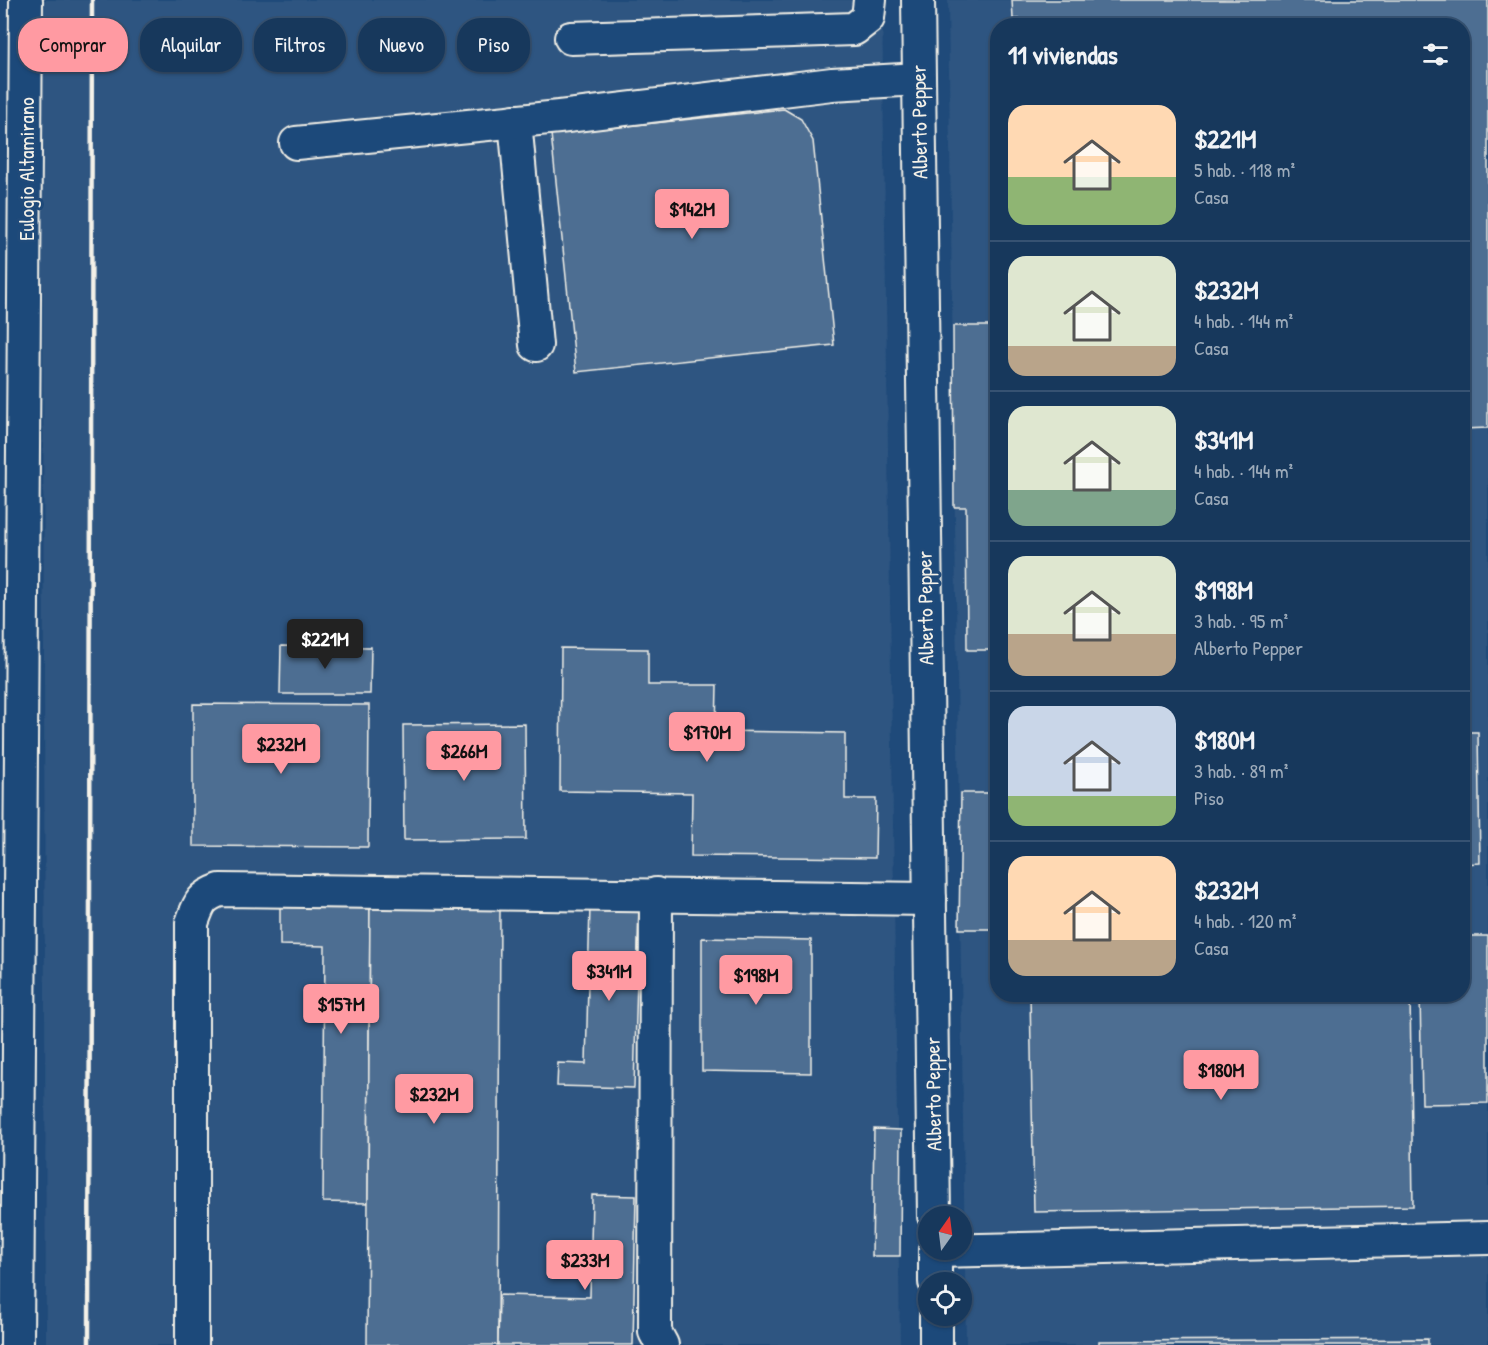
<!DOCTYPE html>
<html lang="es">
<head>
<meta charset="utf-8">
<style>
	body { margin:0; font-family:"Patrick Hand",sans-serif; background:#244365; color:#f1f3f6; height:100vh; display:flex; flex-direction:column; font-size:22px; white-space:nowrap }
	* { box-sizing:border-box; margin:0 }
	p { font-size:20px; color:#9eacbb }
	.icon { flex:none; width:33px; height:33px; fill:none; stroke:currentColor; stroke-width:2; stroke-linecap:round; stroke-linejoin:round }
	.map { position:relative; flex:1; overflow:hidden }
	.panel { position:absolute; left:990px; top:18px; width:480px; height:984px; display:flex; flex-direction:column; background:#17385c; border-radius:24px; box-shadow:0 2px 4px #0004,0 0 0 2px #365272 }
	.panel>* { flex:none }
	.hud { position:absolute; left:18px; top:18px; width:570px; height:54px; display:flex; gap:12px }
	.needle { width:39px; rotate:14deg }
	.fabs { position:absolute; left:918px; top:1206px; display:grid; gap:12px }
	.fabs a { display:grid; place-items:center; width:54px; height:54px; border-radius:50%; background:#17385c; box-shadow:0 2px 4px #0004,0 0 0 2px #365272; font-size:30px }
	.price { position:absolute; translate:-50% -51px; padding:0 14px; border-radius:6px; background:#ff9aa2; color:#111; font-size:20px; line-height:39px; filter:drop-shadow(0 2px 3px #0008) }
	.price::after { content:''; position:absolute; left:50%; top:36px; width:18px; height:14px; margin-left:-9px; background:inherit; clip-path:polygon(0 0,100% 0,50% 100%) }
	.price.current { background:#222; color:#fff }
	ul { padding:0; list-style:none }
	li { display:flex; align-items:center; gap:18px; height:150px; padding:0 18px }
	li+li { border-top:2px solid #365272 }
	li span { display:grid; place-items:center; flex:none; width:168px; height:120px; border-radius:18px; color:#555 }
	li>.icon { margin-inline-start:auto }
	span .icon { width:72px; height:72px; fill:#fffc; stroke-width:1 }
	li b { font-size:26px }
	h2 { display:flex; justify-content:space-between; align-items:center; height:72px; padding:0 18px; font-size:26px }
	.pill { padding:0 21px; border-radius:24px; background:#17385c; box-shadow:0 2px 4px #0004,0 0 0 2px #365272; font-size:21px; line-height:54px }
	.pill.current { background:#ff9aa2; color:#111 }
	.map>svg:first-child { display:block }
	.built { fill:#2d5581; fill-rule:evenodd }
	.building { fill:#4d6e92; stroke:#f4f1e8; stroke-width:1.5 }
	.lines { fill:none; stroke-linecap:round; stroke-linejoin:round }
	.minor-casing { stroke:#f4f1e8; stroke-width:36 }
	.minor { stroke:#1f4a7a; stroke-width:32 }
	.rail { stroke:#f4f1e8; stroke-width:4.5 }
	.labels { text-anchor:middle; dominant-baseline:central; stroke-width:6; stroke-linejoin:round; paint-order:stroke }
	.street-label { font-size:21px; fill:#f4f1e8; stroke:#1f4a7a }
</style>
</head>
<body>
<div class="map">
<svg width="1488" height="1345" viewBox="0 0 1488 1345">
	<rect width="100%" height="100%" fill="#1f4a7a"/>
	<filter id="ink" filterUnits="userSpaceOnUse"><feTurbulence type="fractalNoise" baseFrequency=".0167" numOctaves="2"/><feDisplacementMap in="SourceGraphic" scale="12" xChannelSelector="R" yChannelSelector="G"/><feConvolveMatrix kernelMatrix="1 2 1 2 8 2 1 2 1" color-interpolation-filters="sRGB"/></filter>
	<g filter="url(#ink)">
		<g class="built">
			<polygon points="42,0 882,0 900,1345 46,1345"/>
			<path d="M948,0H1488V1345H966ZM998,26H1462V994H998Z"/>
		</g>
		<g class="building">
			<polygon points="1012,0 1488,0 1488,428 1462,429 1462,26 1075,26 1075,19 1013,19"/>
			<polygon points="784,109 801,119 813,141 834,345 576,372 551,134"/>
			<polygon points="953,326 998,326 998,650 967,650 966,507 954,507"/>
			<polygon points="281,646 371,647 370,694 280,694"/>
			<polygon points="561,648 648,649 648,685 717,685 716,731 845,733 845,799 876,799 875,858 691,856 692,793 560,791"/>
			<polygon points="193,704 369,705 368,847 193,846"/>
			<polygon points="525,724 526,839 404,840 403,725"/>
			<polygon points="1462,732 1478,732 1480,863 1462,864"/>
			<polygon points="961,793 998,793 998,929 959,929"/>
			<polygon points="280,899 370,902 368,1203 323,1202 325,946 280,945"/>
			<polygon points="370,902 500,907 498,1345 367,1345"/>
			<polygon points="590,905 639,906 634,1088 557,1086 558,1063 586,1064"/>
			<polygon points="1462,936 1488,936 1488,1103 1422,1104 1420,994 1462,994"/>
			<polygon points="702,938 811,940 811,1073 702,1071"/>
			<polygon points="1030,994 1410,994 1413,1206 1034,1212"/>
			<polygon points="874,1129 901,1130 900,1256 872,1256"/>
			<polygon points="592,1195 636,1196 633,1345 498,1345 499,1295 590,1297"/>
			<polygon points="1428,1339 1428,1345 1099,1345 1099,1341"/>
		</g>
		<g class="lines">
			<g class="minor-casing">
				<g id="minor">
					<polyline points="918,0 934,1216"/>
					<polyline points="571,38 854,29 868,18 870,0"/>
					<polyline points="515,121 536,345"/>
					<polyline points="296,143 559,117 832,84 919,79"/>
					<polyline points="656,894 655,1332 662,1345"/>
					<polyline points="935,1250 935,1282"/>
					<polyline points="935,1251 1488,1238"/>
					<polyline points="936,1316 936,1345"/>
					<polyline points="17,1345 26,0"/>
					<path d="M192,1345V923C199,904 200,897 220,890L930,899"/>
				</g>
			</g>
			<use href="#minor" class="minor"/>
			<polyline class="rail" points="89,1345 92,0"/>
		</g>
	</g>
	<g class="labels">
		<g class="street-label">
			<text transform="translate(919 122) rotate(-91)">Alberto Pepper</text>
			<text transform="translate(26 169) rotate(-90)">Eulogio Altamirano</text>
			<text transform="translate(925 608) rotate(-91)">Alberto Pepper</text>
			<text transform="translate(933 1094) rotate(-91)">Alberto Pepper</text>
		</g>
	</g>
</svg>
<div class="fabs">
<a><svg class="needle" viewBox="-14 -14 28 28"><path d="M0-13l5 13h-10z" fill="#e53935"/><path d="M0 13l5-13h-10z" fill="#9eacbb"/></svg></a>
<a><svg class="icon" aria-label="locate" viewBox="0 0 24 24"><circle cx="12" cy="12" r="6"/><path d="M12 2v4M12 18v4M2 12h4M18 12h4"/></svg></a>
</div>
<b class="price" style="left:692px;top:240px">$142M</b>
<b class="price current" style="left:325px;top:670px">$221M</b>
<b class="price" style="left:707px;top:763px">$170M</b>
<b class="price" style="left:281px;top:775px">$232M</b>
<b class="price" style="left:464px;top:782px">$266M</b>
<b class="price" style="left:609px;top:1002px">$341M</b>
<b class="price" style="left:756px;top:1006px">$198M</b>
<b class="price" style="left:341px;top:1035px">$157M</b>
<b class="price" style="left:1221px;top:1101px">$180M</b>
<b class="price" style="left:434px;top:1125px">$232M</b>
<b class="price" style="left:585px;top:1291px">$233M</b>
<div class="hud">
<a class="pill current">Comprar</a>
<a class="pill">Alquilar</a>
<a class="pill">Filtros</a>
<a class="pill">Nuevo</a>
<a class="pill">Piso</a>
</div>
<section class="panel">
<h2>11 viviendas<svg class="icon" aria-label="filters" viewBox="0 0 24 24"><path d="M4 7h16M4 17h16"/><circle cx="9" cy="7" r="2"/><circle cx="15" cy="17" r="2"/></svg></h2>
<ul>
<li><span style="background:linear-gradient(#ffd9b3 60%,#8fb573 0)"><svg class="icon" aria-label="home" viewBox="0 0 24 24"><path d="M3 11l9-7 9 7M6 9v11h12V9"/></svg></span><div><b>$221M</b><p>5 hab. · 118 m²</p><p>Casa</p></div></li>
<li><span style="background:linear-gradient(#dfe7d0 75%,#b9a48a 0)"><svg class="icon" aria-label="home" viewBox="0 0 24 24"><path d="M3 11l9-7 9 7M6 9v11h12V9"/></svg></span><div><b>$232M</b><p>4 hab. · 144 m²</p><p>Casa</p></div></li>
<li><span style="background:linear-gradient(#dfe7d0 70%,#7fa58c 0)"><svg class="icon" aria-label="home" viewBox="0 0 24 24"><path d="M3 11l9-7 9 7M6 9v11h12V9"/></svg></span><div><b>$341M</b><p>4 hab. · 144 m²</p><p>Casa</p></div></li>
<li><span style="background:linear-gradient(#dfe7d0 65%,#b9a48a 0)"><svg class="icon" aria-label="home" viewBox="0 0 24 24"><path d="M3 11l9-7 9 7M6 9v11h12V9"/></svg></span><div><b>$198M</b><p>3 hab. · 95 m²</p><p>Alberto Pepper</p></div></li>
<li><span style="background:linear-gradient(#c9d6e8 75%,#8fb573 0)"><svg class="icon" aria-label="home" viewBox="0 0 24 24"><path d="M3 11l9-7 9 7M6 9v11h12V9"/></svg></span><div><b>$180M</b><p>3 hab. · 89 m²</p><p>Piso</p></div></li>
<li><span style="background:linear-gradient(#ffd9b3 70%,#b9a48a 0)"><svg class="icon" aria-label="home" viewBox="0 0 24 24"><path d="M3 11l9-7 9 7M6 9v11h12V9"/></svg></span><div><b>$232M</b><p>4 hab. · 120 m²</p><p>Casa</p></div></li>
</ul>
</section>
</div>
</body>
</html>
